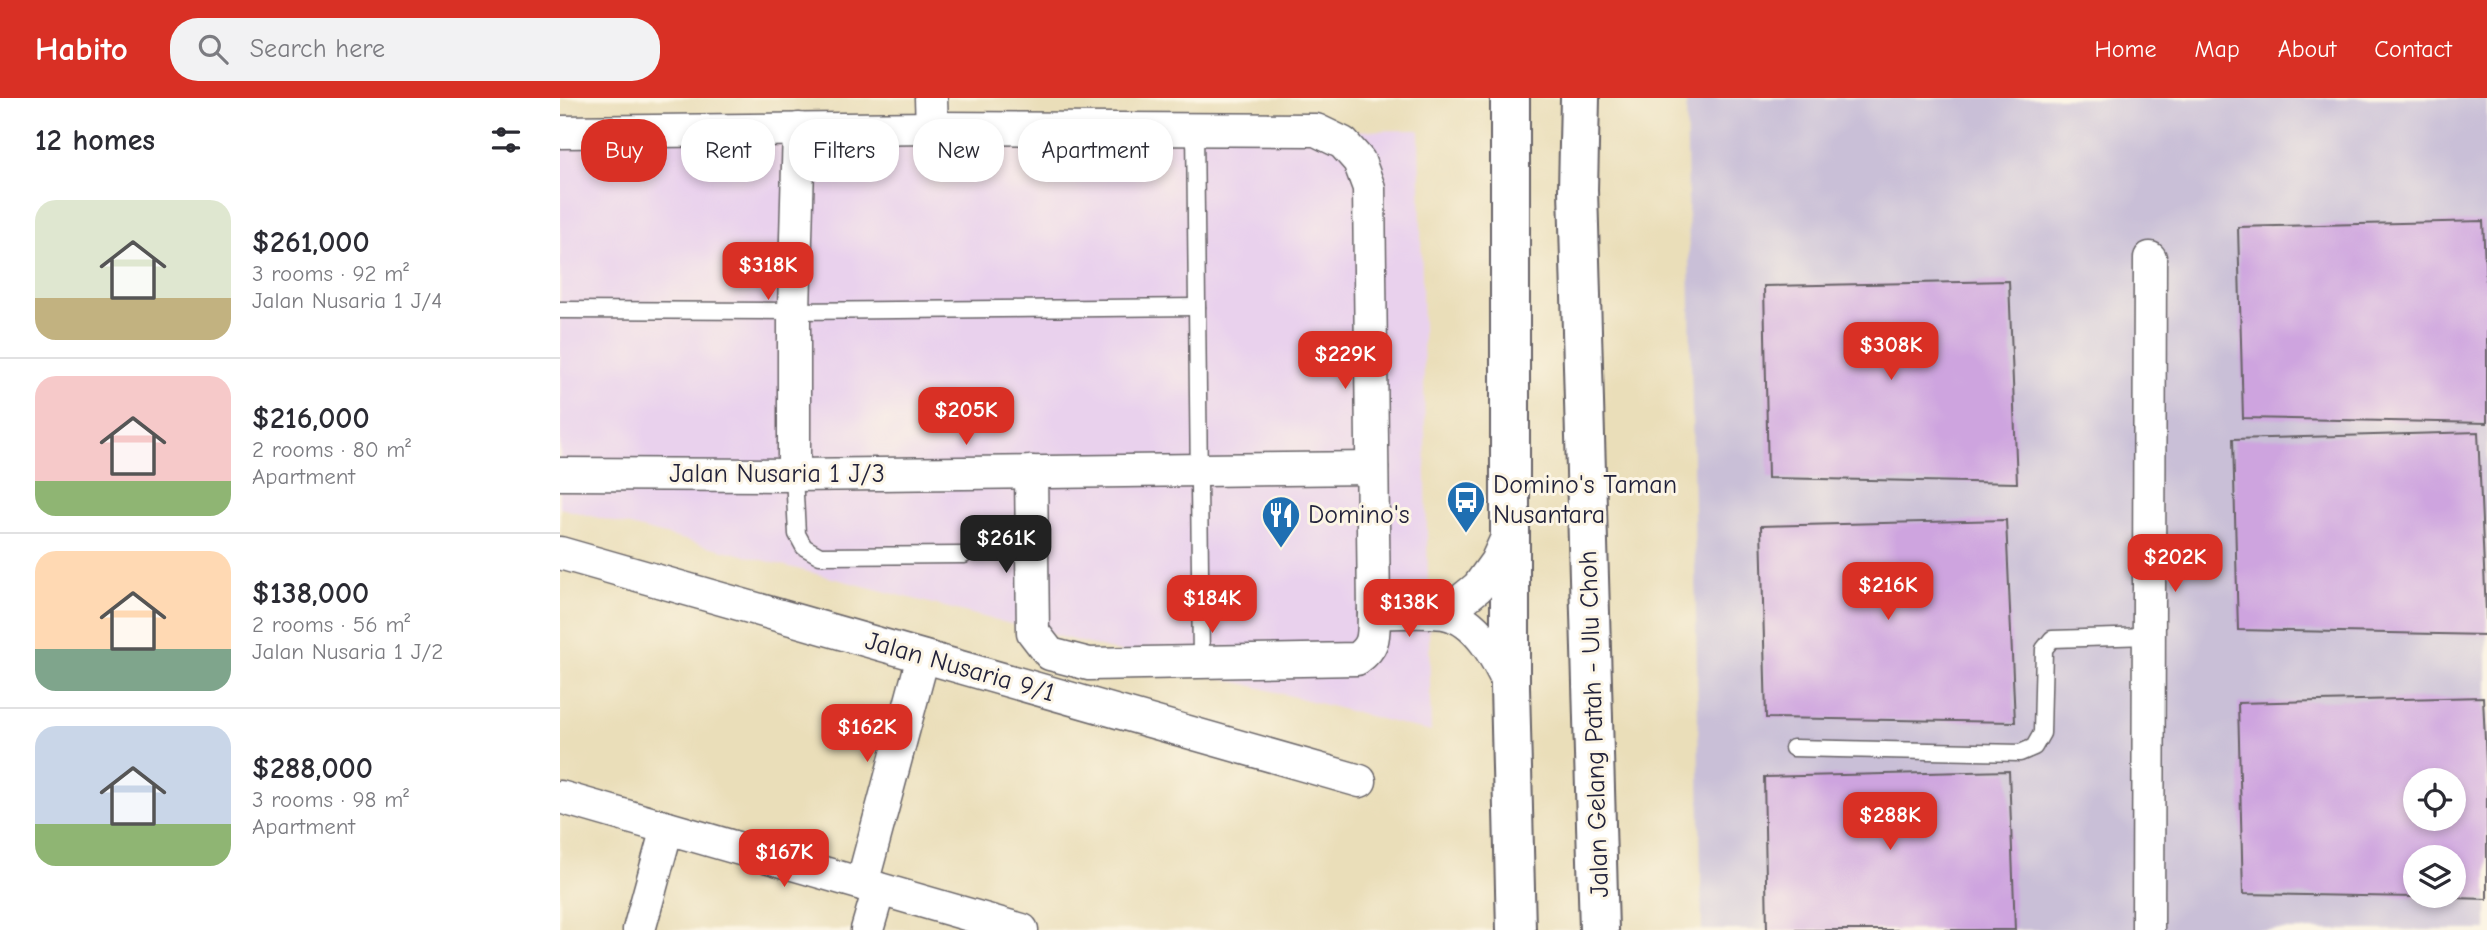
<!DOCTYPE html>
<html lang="en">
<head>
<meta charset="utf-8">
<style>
	body { margin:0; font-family:"Comic Neue",sans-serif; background:#f2f2f3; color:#2b2b33; height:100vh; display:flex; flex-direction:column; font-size:26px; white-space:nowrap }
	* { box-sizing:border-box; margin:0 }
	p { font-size:23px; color:#7c7c81 }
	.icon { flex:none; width:38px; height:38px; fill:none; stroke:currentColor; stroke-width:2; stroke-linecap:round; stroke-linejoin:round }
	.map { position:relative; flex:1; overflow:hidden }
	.details { display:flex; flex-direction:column; background:#fff; width:560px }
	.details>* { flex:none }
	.top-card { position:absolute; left:21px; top:21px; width:665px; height:63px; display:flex; gap:14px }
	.tools { position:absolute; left:1843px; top:670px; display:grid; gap:14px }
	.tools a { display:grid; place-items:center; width:63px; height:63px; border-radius:50%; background:#fff; box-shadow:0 4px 10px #0003; font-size:35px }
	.price { position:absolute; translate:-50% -60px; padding:0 16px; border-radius:14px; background:#d93025; color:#fff; font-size:23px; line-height:46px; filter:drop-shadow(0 2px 4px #0008) }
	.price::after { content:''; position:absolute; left:50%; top:42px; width:21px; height:16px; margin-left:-10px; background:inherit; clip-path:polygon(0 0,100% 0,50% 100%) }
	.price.on { background:#222; color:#fff }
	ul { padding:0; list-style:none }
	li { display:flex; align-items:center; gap:21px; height:175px; padding:0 35px }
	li+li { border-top:2px solid #e1e1e2 }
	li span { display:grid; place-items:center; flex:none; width:196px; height:140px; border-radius:21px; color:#555 }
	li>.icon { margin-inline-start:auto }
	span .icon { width:84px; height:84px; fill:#fffc; stroke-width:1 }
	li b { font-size:30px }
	h2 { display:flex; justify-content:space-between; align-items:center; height:84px; padding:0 35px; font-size:30px }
	.tag { padding:0 24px; border-radius:28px; background:#fff; box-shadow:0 4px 10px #0003; font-size:24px; line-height:63px }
	.tag.on { background:#d93025; color:#fff }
	header { display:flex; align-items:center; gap:42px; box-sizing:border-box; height:98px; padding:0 35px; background:#d93025; color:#fff }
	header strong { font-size:33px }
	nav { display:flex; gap:38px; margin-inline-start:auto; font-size:24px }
	.search { width:490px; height:63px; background:#f2f2f3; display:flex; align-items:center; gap:18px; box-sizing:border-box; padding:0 24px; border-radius:28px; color:#7c7c81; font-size:26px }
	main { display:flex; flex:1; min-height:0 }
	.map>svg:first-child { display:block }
	.built { fill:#e9d1ed }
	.industrial { fill:#c9bfd7; fill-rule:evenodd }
	.building { fill:#cea4df; fill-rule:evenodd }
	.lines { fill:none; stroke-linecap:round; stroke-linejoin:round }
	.service-casing { stroke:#686467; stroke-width:19 }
	.minor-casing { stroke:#686467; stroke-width:35 }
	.primary-casing { stroke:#686467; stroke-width:42 }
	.service { stroke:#fff; stroke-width:16 }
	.minor { stroke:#fff; stroke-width:32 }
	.primary { stroke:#fff; stroke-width:38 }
	.labels { text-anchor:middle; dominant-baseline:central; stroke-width:6; stroke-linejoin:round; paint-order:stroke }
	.street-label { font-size:26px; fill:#22223b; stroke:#fcf5e5 }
	.poi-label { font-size:26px; fill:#22223b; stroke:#fcf5e5; text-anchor:start }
</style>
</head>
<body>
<header>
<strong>Habito</strong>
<div class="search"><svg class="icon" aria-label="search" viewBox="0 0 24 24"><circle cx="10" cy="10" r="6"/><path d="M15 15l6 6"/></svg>Search here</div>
<nav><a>Home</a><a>Map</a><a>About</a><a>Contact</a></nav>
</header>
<main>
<section class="details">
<h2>12 homes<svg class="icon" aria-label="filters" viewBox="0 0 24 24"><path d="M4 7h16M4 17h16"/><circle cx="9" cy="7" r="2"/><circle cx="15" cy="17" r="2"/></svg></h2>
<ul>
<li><span style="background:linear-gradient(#dfe7d0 70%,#c2b280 0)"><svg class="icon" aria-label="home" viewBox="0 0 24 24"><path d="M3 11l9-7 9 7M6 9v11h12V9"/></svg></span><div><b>$261,000</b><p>3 rooms · 92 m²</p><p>Jalan Nusaria 1 J/4</p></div></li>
<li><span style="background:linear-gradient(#f6c9c9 75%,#8fb573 0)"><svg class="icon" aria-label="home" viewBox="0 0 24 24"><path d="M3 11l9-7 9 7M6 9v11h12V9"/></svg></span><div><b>$216,000</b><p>2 rooms · 80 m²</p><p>Apartment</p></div></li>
<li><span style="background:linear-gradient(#ffd9b3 70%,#7fa58c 0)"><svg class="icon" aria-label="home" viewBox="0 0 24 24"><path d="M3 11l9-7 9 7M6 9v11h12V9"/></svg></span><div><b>$138,000</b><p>2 rooms · 56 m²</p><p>Jalan Nusaria 1 J/2</p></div></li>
<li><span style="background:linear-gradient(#c9d6e8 70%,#8fb573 0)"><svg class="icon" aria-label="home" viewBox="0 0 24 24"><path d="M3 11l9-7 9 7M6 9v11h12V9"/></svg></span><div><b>$288,000</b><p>3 rooms · 98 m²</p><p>Apartment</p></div></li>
</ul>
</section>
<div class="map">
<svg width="1927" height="832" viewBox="0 0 1927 832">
	<rect width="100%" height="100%" fill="#fcf5e5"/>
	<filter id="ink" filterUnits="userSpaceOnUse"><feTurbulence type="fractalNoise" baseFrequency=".0143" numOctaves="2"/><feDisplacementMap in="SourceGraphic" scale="14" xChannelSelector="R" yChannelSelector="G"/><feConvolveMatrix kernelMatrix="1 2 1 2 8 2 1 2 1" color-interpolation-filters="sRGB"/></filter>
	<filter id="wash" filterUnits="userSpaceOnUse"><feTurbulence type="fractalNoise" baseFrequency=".00686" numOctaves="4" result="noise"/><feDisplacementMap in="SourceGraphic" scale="28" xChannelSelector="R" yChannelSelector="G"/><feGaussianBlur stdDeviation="1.57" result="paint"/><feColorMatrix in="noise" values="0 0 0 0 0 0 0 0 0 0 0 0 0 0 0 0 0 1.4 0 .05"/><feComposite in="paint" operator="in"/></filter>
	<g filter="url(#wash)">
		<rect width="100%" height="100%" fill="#eadeb9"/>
		<polygon class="built" points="859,32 871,634 0,410 0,41"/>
		<path class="industrial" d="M1126,0H1927V832H1142ZM1855,682H1894V721H1855ZM1855,760H1894V798H1855Z"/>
		<g id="blocks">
			<g class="building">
				<polygon points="1923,123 1927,209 1927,325 1683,320 1678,129"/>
				<polygon points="1449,183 1457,385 1208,380 1204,188"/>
				<polygon points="1918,334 1927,537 1678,532 1673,341"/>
				<polygon points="1446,422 1455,624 1206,620 1201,428"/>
				<path d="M1923,599L1927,685V801L1894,800V760H1855V799L1683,796L1678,605ZM1855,682H1894V721H1855Z"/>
				<polygon points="1449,673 1455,832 1207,832 1204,679"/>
			</g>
		</g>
	</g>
	<g filter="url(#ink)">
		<use href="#blocks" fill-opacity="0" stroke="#686467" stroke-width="2"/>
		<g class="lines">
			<g class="service-casing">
				<g id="service">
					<polyline points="635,30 641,563"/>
					<polyline points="0,212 234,213 637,209"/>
					<polyline points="234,377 237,436 244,449 260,458 404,457"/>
					<polyline points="1233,650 1460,655 1474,649 1482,635 1484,551 1492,541 1589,538"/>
				</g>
			</g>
			<g class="minor-casing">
				<g id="minor">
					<polyline points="371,0 372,30"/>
					<path d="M0,34L372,30L756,32L783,45L799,63L809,90L814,514C813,536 817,547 797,561L529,566L490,556L473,534L471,374"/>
					<polyline points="0,376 234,377 812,370"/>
					<polyline points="234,377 234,213 239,31"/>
					<polyline points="0,455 800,683"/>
					<path d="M814,514C836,515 862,512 884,515C918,521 938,562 950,589"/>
					<polyline points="886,515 918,489 936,464 950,433"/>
					<polyline points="0,699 462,832"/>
					<polyline points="302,786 363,559"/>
					<polyline points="79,832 107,730"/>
					<polyline points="307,832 319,791"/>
					<polyline points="1588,832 1590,160"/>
				</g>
			</g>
			<g class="primary-casing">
				<g id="primary">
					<polyline points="950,0 950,589 956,832"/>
					<polyline points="1020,0 1018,92 1039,832"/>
				</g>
			</g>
			<use href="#service" class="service"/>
			<use href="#minor" class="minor"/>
			<use href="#primary" class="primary"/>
		</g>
	</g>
	<defs>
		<g id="bus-pin" transform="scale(2.0125)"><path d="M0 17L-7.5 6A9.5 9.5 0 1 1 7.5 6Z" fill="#1f6fb2" stroke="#fcf5e5"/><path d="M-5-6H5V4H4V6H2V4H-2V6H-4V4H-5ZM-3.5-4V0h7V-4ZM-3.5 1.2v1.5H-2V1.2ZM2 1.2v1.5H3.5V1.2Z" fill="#fff"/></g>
		<g id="restaurant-pin" transform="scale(2.0125)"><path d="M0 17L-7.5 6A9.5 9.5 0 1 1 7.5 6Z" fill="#1f6fb2" stroke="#fcf5e5"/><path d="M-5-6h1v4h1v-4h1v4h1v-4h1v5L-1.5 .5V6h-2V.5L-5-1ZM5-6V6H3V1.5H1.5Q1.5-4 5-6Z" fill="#fff"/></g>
	</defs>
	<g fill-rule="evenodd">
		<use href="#bus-pin" x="906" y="402"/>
		<use href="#restaurant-pin" x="721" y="417"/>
	</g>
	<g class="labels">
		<g class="street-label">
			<text x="217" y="376">Jalan Nusaria 1 J/3</text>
			<text transform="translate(400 569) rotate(16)">Jalan Nusaria 9/1</text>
			<text transform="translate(1034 626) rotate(-92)">Jalan Gelang Patah - Ulu Choh</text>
		</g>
		<g class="poi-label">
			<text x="933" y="387">Domino's Taman<tspan x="933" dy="30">Nusantara</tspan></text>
			<text x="748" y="417">Domino's</text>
		</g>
	</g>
</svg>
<div class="tools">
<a><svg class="icon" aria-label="locate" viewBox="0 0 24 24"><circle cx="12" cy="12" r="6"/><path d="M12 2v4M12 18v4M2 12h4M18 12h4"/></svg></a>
<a><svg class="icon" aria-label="layers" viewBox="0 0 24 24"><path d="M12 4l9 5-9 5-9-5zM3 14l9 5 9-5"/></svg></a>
</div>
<b class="price" style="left:208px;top:204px">$318K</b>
<b class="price" style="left:1331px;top:284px">$308K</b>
<b class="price" style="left:785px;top:293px">$229K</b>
<b class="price" style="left:406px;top:349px">$205K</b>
<b class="price on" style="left:446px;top:477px">$261K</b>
<b class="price" style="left:1615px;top:496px">$202K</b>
<b class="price" style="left:1328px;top:524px">$216K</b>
<b class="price" style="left:652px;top:537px">$184K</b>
<b class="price" style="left:849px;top:541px">$138K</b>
<b class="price" style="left:307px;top:666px">$162K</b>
<b class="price" style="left:1330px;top:754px">$288K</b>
<b class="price" style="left:224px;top:791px">$167K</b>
<div class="top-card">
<a class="tag on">Buy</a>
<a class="tag">Rent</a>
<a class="tag">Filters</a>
<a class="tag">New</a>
<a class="tag">Apartment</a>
</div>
</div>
</main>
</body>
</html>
